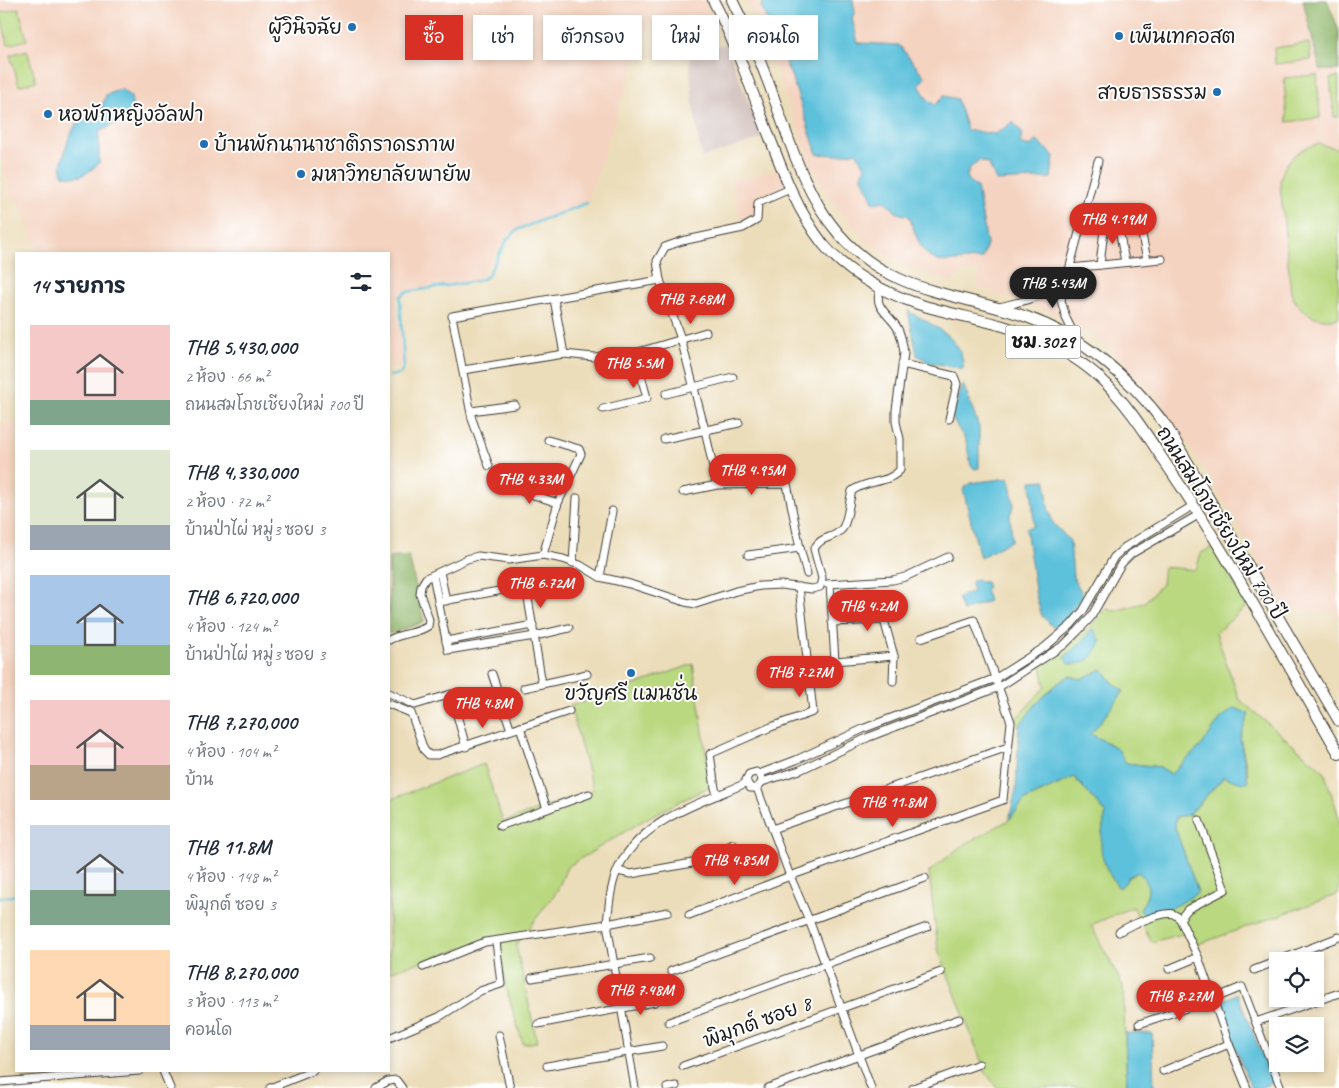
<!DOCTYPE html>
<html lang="th">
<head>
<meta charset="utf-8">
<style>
	body { margin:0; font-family:Caveat,"Playpen Sans Thai",sans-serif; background:#f2f2f3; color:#1f2937; height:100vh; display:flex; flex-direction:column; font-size:19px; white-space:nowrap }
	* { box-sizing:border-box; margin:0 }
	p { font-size:16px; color:#747a83 }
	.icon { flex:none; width:28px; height:28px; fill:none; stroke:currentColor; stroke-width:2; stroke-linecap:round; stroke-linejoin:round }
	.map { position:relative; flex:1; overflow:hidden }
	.details { position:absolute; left:15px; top:252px; width:375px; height:820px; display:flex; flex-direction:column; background:#fff; border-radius:0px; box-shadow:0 2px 8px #0003 }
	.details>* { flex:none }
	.banner { position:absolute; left:405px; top:15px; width:475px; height:45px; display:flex; gap:10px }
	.buttons { position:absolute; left:1269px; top:952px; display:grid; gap:10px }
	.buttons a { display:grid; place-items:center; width:55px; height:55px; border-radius:0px; background:#fff; box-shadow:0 2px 8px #0003; font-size:25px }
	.price { position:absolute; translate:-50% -42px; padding:0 11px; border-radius:18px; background:#d93025; color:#fff; font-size:16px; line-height:32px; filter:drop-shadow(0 1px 2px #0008) }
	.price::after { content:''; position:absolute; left:50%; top:30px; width:15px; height:11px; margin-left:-8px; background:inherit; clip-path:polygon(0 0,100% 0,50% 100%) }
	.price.current { background:#222; color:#fff }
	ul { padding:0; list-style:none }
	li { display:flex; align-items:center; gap:15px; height:125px; padding:0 15px }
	li span { display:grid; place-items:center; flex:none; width:140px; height:100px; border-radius:0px; color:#555 }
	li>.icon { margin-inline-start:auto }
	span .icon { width:60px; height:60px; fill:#fffc; stroke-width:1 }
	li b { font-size:21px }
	h2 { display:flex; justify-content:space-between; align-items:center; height:60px; padding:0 15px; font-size:21px }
	.pill { padding:0 18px; border-radius:0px; background:#fff; box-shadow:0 2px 8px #0003; font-size:18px; line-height:45px }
	.pill.current { background:#d93025; color:#fff }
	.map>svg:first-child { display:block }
	.built { fill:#f4d3c0 }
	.industrial { fill:#d0c0bc }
	.green { fill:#b9d87f; stroke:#6a7a4e }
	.forest { fill:#92b86e; stroke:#576a45 }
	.water { fill:#5dc1db; stroke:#3c6e7c }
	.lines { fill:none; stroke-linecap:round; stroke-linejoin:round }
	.stream { stroke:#5dc1db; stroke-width:2.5 }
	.minor-casing { stroke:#3b3934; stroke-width:9 }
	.primary-casing { stroke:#3b3934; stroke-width:12 }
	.minor { stroke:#fff; stroke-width:7 }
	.primary { stroke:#fff; stroke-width:10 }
	.poi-dot { fill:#1f6fb2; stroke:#fff; stroke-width:2 }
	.labels { text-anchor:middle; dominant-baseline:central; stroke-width:4; stroke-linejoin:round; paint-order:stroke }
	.shield { fill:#fff; stroke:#606060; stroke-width:1 }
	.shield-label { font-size:19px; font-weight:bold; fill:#1c1c1c }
	.poi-label { font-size:20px; fill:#1c1c1c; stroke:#fff; text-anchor:start }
	.street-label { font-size:20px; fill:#1c1c1c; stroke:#fff }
</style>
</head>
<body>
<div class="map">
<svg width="1339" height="1088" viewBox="0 0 1339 1088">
	<rect width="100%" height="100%" fill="#fff"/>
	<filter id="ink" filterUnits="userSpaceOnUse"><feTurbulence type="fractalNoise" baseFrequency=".02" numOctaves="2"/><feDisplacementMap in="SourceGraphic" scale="10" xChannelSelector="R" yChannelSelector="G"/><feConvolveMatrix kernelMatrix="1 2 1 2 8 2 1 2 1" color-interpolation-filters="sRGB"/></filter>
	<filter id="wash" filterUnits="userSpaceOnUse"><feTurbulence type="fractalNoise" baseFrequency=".0096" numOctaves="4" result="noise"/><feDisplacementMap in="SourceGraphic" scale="20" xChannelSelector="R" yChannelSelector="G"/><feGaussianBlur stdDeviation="1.12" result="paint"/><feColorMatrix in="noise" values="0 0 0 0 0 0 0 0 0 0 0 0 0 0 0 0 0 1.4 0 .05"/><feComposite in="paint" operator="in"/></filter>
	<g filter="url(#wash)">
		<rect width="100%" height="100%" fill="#ecddba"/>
		<g class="built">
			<polygon points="0,0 703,0 713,18 649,24 621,101 587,203 509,232 477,281 396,296 404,366 389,369 389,254 39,254 22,208 10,194 0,153"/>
			<polygon points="746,0 1303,0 1320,70 1339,70 1339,572 1332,574 1339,600 1339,615 1284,606 1206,471 1155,394 1108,346 1056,314 978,287 978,270 961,273 951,282 904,265 866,240 830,200 811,165 773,61"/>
			<polygon points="779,170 790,189 758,203 757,220 743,228 731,179"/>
			<polygon points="16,418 16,878 0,886 0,426"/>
		</g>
		<polygon class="industrial" points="726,44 762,138 702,158 693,106 689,52"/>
		<g class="green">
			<polygon points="19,8 27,40 8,45 0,13"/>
			<polygon points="1309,43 1311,60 1275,64 1274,48"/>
			<polygon points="27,50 36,81 19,86 10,55"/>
			<polygon points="1317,75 1320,118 1287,122 1284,78"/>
			<polygon points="1339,77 1339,116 1334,117 1330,78"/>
			<path d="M1318,144L1339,149V318C1318,323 1299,313 1291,293L1280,184C1282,162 1297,149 1318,144Z"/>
			<path d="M1213,547L1247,606L1216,633L1239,699L1324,771L1339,817V894L1196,945L1189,932L1152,942L1133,907L1091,925L1123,986L1127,1088H997L986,1073L938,949L929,872L960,847L1009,820L1025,800L1074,777L1106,813C1098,845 1099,861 1119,888L1125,883L1128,877L1138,872C1154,884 1148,896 1140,910L1158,913L1186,900L1198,892L1175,828L1176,817L1189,815L1224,777L1242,783L1248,773L1240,738L1221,718L1202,745L1171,774L1160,767L1126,763L1117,748L1091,734L1124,691L1113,683L1102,669L1081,679L1069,676C1048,689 1034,707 1019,726L1016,719L1045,687L1041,666L1075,641L1107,609L1114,611L1144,603L1162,584L1164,567L1196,570L1201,553Z"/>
			<polygon points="693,664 711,786 651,816 567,867 557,891 516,945 537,1042 523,1044 506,988 498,937 389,972 389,800 484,764 503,822 593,790 570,706 596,699"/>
		</g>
		<g class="forest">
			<polygon points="1303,0 1327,0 1339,31 1339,70 1320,70"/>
			<polygon points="409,556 424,622 389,634 389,558"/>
		</g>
		<g class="water">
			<path d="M764,0H853L855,12L852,18L858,43L899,45L925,77L919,85L928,100L935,105L944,96L957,99L967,130L995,134L1013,122L1022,133L1020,144L1030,147L1036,140L1054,156L1051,178L996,181L989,164L979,160L969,169L967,177L971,183L977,187L987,244L982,259C972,259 946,263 938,261C920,255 915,232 909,216L897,213L885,201L874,203L861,175L866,167L856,152L838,155L817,154L792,78L761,6Z"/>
			<path d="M121,89L131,97L133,110L126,118L99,132V163C87,174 80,180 63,175L61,165L68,140L77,122L102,107L106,95Z"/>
			<path d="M908,311C931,324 966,339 963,369L928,362L917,355Z"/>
			<polygon points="963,384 979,427 979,468 975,469 971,466 966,441 952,418"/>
			<polygon points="1009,478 1014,505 1010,515 1012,540 980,558 963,489 970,483"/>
			<polygon points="1046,480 1048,508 1053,523 1070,541 1073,577 1083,595 1062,625 1053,627 1042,616 1036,596 1026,528 1034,526 1031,481"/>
			<polygon points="978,579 981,582 986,582 988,587 985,589 989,601 963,611 958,597 973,592 971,584 973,580"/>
			<path d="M1093,628L1101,642C1093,658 1088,665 1069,664L1064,657L1081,643Z"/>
			<path d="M1102,669L1113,683L1124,691L1091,734L1117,748L1126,763L1160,767L1171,774L1202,745L1221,718L1235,708L1249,714L1240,738L1248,781L1242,783L1224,777L1188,815L1176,817L1175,828L1198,892C1183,903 1163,913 1144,915L1140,910C1148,896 1154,884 1138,872L1128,877L1125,883L1119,888C1098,860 1098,846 1106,813L1074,777L1025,800L1009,820L1016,790L1019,726L1036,704L1057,684L1069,676L1081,679Z"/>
			<polygon points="1237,993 1273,1083 1259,1088 1251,1088 1218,1003"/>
			<polygon points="1125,1033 1152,1033 1154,1088 1127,1088"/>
		</g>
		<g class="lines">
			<g class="stream">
				<polyline points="389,376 400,374 404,366 400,297 406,292 477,281 487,277 508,238 519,229 587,203"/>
				<polyline points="0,898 16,895"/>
			</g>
		</g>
	</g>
	<g filter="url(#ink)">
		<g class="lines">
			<g class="minor-casing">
				<g id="minor">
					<polyline points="1138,215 1147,260"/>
					<polyline points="1100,265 1106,212 1116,213 1125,262"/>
					<polyline points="1070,268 1162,259"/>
					<polyline points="554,299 564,354"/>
					<path d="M999,307C1028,300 1045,298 1067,275"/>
					<polyline points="1078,342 1066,318 1061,300 1098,161"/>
					<polyline points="902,364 954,376 957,384 949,419"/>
					<polyline points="463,370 564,354 594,357 635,353 706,332"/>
					<polyline points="666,394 733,377"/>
					<polyline points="603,409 647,398 635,353"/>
					<polyline points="471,411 515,405"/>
					<polyline points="664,439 739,423"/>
					<polyline points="489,466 472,419 452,316 660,280"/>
					<polyline points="717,485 705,430 681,339 660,280 657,261 665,247 682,241 743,228 757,220 758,203 790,189"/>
					<polyline points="509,487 558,503"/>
					<polyline points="683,492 717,485 787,484 800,548 807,574"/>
					<polyline points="543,555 558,503 581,454 579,449 548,440"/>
					<polyline points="748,555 800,548"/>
					<polyline points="573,563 577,498"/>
					<polyline points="440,572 446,601"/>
					<polyline points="433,575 448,650 535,636 569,628"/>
					<polyline points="600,577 612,511"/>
					<polyline points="827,584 893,580 905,577 948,557"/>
					<polyline points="830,584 835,661 894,656"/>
					<polyline points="526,586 542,684"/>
					<polyline points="438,602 564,579"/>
					<polyline points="832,622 884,620 894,656 893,681"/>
					<path d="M389,640C401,633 417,634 428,626L429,620L420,594L421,586L426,578L467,559L478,556L509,560L543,555L563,559L580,565L600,577L630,584L685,602L696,604L736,591L760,586L781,585L812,589L820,587L822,578L814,549C821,535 833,540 842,529C848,522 849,501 852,491C866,480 888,484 900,470V439L896,422V410L904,353C903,345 902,337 898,329C891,315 871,307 881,289"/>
					<polyline points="446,641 533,625"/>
					<polyline points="492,674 511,730"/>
					<polyline points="524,688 587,674"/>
					<polyline points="389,693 415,705 451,694 466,747"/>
					<polyline points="389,704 411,713 424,750 429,755 437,755 569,711"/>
					<polyline points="520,727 547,809"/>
					<polyline points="759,774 796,760 865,728 996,678 1045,647 1071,625 1083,611 1114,557 1125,547 1194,505"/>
					<polyline points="762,782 761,776 756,772 749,774 746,780 750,788 757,788 762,782 800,770 869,737 999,687 1064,645 1078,631 1091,617 1121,564 1131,554 1200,514"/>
					<polyline points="757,788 790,876 809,920 871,1088"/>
					<polyline points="718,795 715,788 710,754 771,727 813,712 799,587"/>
					<polyline points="500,826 589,794"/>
					<polyline points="772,829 1008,747"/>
					<polyline points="618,871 631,874 698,862 733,844"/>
					<polyline points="689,915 790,876 1003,800 1011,722 974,620 921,638"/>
					<polyline points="1180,919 1188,909 1225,890 1199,820"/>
					<path d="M1119,932C1127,926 1164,911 1173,914C1176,915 1178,917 1180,919L1198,957L1169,969"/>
					<polyline points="1198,957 1229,1044 1247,1088"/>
					<polyline points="423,967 485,942 607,924 668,912"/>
					<polyline points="1254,970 1339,937"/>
					<polyline points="671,971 925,878"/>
					<polyline points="532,978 650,958"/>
					<polyline points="669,1022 927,927"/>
					<polyline points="1256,1022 1339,993"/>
					<polyline points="538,1024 655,1002"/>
					<polyline points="1139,1024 1213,999 1242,987 1281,1088"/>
					<polyline points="499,1035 510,1088"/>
					<polyline points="389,1038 439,1017 480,991 501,984 496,941"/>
					<polyline points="547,1066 662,1046"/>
					<polyline points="683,1066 941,972"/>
					<polyline points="163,1071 170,1088"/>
					<polyline points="1163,1071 1229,1044"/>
					<polyline points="0,1082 139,1071"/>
					<polyline points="270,1088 313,1071"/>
					<polyline points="376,1088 388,1081 396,1080 402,1088"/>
					<path d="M635,1088L607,924C609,903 611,879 622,861C648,817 702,803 746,783"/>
					<polyline points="667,1088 676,1086"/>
					<polyline points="768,1088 959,1019"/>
					<polyline points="913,1088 979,1064"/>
				</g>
			</g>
			<g class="primary-casing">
				<g id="primary">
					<path d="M713,0C736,44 752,92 770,138C784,175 798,212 823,244C847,273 883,292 918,304C946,313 975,318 1003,326C1036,336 1072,353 1098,376C1128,403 1148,437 1170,470C1232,561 1284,659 1339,754"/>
					<path d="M732,0C746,28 759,57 770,87C788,136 803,192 838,233C891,295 957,292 1027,317C1086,338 1131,379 1167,427L1339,721"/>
				</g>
			</g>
			<use href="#minor" class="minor"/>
			<use href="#primary" class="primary"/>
		</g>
	</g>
	<g class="poi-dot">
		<circle cx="352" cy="27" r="5"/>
		<circle cx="1119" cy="36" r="5"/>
		<circle cx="1217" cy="92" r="5"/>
		<circle cx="48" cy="114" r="5"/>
		<circle cx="204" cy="144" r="5"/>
		<circle cx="301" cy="174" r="5"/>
		<circle cx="631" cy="673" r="5"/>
	</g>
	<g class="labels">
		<rect class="shield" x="1005.5" y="325.5" width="75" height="33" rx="4"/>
		<g class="shield-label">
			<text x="1043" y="342">ชม.3029</text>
		</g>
		<g class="poi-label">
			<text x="342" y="27" text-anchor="end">ผัูวินิจฉัย</text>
			<text x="1129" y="36">เพ็นเทคอสต</text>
			<text x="1207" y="92" text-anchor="end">สายธารธรรม</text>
			<text x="58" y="114">หอพักหญิงอัลฟา</text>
			<text x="214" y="144">บ้านพักนานาชาติภราดรภาพ</text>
			<text x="311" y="174">มหาวิทยาลัยพายัพ</text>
			<text x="631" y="693" text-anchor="middle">ขวัญศรี แมนชั่น</text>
		</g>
		<g class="street-label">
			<text transform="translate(1221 523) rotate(58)">ถนนสมโภชเชียงใหม่ 700 ปี</text>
			<text transform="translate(757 1022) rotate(-20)">พิมุกต์ ซอย 8</text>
		</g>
	</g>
</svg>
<div class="buttons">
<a><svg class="icon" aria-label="locate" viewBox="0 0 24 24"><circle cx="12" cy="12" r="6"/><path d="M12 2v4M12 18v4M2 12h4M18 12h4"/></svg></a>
<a><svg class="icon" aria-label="layers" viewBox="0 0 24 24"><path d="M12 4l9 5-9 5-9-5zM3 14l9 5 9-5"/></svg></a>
</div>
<b class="price" style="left:1113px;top:245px">THB 4.19M</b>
<b class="price current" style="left:1053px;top:309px">THB 5.43M</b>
<b class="price" style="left:691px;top:325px">THB 7.68M</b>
<b class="price" style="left:634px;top:389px">THB 5.5M</b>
<b class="price" style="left:752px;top:496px">THB 4.95M</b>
<b class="price" style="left:530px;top:505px">THB 4.33M</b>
<b class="price" style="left:541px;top:609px">THB 6.72M</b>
<b class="price" style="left:868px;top:632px">THB 4.2M</b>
<b class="price" style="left:800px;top:698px">THB 7.27M</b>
<b class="price" style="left:483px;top:729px">THB 4.8M</b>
<b class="price" style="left:893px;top:828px">THB 11.8M</b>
<b class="price" style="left:735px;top:886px">THB 4.85M</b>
<b class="price" style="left:641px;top:1016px">THB 7.48M</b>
<b class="price" style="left:1180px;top:1022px">THB 8.27M</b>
<div class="banner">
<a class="pill current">ซื้อ</a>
<a class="pill">เช่า</a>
<a class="pill">ตัวกรอง</a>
<a class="pill">ใหม่</a>
<a class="pill">คอนโด</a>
</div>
<section class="details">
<h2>14 รายการ<svg class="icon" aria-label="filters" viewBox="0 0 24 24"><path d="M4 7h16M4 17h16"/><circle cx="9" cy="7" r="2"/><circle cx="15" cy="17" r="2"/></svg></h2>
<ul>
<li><span style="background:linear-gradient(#f6c9c9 75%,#7fa58c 0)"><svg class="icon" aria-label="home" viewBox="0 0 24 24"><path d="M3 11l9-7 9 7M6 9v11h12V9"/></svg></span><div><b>THB 5,430,000</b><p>2 ห้อง · 66 m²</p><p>ถนนสมโภชเชียงใหม่ 700 ปี</p></div></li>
<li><span style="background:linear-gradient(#dfe7d0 75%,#9aa5b1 0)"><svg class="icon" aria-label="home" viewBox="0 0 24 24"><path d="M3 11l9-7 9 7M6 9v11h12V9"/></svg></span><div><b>THB 4,330,000</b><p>2 ห้อง · 72 m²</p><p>บ้านป่าไผ่ หมู่3 ซอย 3</p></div></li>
<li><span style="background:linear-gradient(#a9c7e8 70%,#8fb573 0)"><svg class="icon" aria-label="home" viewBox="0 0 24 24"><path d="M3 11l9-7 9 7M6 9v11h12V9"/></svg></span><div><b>THB 6,720,000</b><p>4 ห้อง · 124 m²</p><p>บ้านป่าไผ่ หมู่3 ซอย 3</p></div></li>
<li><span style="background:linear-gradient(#f6c9c9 65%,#b9a48a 0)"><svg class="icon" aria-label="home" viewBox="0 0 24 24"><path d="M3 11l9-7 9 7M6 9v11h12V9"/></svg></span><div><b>THB 7,270,000</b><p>4 ห้อง · 104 m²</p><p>บ้าน</p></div></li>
<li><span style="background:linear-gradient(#c9d6e8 65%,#7fa58c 0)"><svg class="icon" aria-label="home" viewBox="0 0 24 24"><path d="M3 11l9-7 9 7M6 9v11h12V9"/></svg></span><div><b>THB 11.8M</b><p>4 ห้อง · 148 m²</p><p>พิมุกต์ ซอย 3</p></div></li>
<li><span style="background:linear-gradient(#ffd9b3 75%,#9aa5b1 0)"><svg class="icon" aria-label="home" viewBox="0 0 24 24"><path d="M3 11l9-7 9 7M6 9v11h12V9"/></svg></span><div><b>THB 8,270,000</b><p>3 ห้อง · 113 m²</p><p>คอนโด</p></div></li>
</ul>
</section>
</div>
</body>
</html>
